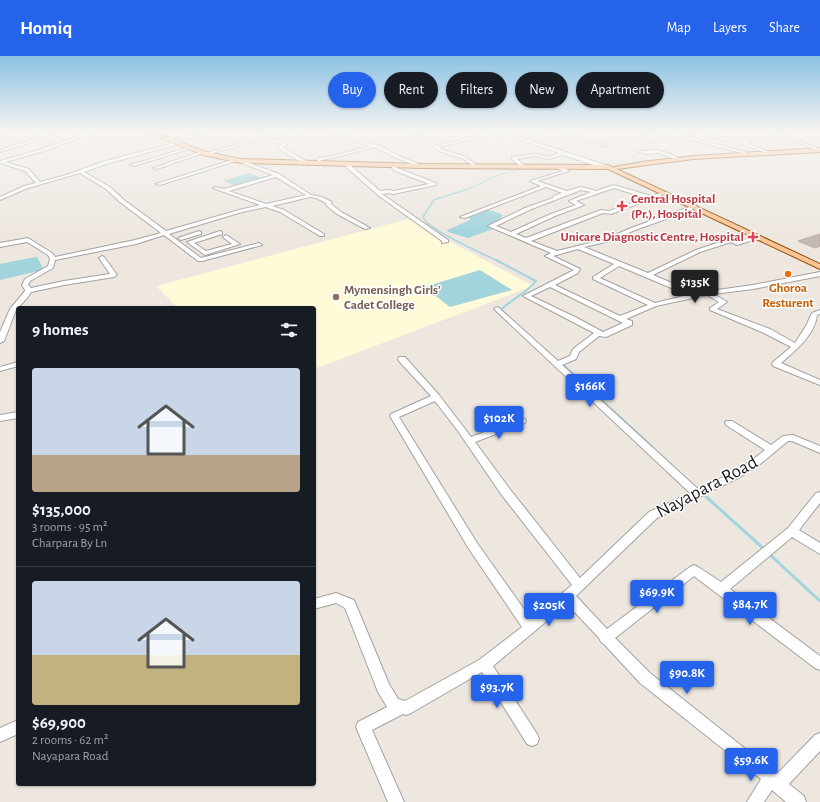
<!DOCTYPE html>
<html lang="en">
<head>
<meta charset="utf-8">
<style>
	body { margin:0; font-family:"Alegreya Sans",sans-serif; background:#20242c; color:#f1f3f6; height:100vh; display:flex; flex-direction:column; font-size:15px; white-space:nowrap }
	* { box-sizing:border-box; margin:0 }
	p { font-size:13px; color:#9ea1a6 }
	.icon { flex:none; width:22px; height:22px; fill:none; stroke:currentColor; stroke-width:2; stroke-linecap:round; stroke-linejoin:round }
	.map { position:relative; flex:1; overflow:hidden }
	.side { position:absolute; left:16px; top:250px; width:300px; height:480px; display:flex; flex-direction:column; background:#171b24; border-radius:4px; box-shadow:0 1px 3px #0004 }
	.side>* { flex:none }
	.top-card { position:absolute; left:328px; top:16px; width:380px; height:36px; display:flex; gap:8px }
	.price { position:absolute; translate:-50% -34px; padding:0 9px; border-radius:4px; background:#2563eb; color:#fff; font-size:13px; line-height:26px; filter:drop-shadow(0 1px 2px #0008) }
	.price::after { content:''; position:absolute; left:50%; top:24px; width:12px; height:9px; margin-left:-6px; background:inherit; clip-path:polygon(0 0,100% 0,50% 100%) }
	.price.on { background:#222; color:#fff }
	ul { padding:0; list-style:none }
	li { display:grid; align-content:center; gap:8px; height:212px; padding:0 16px }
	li+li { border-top:1px solid #363941 }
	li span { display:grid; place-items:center; height:124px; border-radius:4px; color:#555 }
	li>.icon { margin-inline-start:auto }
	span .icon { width:72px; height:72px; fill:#fffc; stroke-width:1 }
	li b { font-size:17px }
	h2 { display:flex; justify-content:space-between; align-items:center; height:48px; padding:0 16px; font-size:17px }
	.pill { padding:0 14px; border-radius:18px; background:#171b24; box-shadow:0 1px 3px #0004; font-size:14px; line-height:36px }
	.pill.on { background:#2563eb; color:#fff }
	header { display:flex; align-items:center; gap:24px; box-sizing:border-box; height:56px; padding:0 20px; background:#2563eb; color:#fff }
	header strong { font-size:19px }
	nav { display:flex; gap:22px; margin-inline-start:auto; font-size:14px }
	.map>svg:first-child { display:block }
	.education { fill:#fffad8 }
	.water { fill:#a1d4db }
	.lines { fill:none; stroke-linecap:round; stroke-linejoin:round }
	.stream-far4 { stroke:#a1d4db; stroke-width:1 }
	.stream-far3 { stroke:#a1d4db; stroke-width:1.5 }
	.stream-far2 { stroke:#a1d4db; stroke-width:2 }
	.stream-far1 { stroke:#a1d4db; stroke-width:2.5 }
	.stream { stroke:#a1d4db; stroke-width:3 }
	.building { fill:#c4b9b4; stroke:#beaca3 }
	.minor-casing { stroke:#a2a2a2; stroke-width:2 }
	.major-casing { stroke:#915002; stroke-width:2 }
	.minor { fill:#fff; fill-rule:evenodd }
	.major { fill:#fac498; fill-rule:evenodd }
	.health-dot { fill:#e0444e; stroke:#fff; stroke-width:1.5 }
	.food-dot { fill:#e8710a; stroke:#fff; stroke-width:1.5 }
	.education-dot { fill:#8d6e63; stroke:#fff; stroke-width:1.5 }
	.labels { text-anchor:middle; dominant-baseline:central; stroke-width:3; stroke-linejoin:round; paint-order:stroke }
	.far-health-label { font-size:13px; font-weight:bold; fill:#be3a42; stroke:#fff; text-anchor:start }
	.far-food-label { font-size:13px; font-weight:bold; fill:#c56008; stroke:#fff }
	.far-education-label { font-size:13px; font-weight:bold; fill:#785e54; stroke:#fff; text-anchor:start }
	.near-street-label { font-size:19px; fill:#1b1b1b; stroke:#fff }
</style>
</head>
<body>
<header>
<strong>Homiq</strong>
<nav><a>Map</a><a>Layers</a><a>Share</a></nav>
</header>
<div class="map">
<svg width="820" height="746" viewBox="0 0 820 746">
	<rect width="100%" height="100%" fill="#ede7e0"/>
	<polygon class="education" points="408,163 533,230 314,313 314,252 178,252 156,230"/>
	<g class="water">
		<polygon points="249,117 261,122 233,129 224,125"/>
		<polygon points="485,154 493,155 503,159 499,164 489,169 493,173 468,182 448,176 447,174 470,164 470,162 467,160"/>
		<polygon points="35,201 37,201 43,212 42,214 0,224 0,208"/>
		<polygon points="480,214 512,234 450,251 424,231"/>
	</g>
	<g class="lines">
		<polyline class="stream-far4" points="469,133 496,120 525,112"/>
		<path class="stream-far3" d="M471,132L434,144L423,161C428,174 483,198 498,205"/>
		<path class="stream-far2" d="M496,204L536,225C526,238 511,243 500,255L501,256"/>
		<polyline class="stream-far1" points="561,307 651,390"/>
		<g class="stream">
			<polyline points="702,437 765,494"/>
			<polyline points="769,498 820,545"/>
		</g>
	</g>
	<polygon class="building" points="820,178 820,190 815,192 798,185"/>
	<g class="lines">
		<g class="minor-casing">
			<g id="minor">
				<polygon points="2,75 8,75 0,79 0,77"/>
				<polygon points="49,75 55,75 35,85 0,96 0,94 33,83"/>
				<path d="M91,75H98L44,95L5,106L29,113L40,126L66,119L102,106L174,87L175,89L106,108L84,116L110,131L124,144L166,175L239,154L260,149L213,132L215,131L224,133L273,119L239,106L241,104L279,118L311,139L322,141L332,146L331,148L341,156L370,172L365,173L337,158L326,149V147L316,142L310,141L272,150L284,154L324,178V180H320L280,156L266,151L242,156L169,178L201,202L259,187L262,189L202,205H198L164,179L136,188L55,204L53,212L30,225L28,229L31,232L64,225L110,218L99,202L102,200L104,201L117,219L114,221L64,229L31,236L27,242L16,254L4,285L0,287V276L10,253L25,235V234L22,229L25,223L48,210L50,203L48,199L27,186L0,191V187L28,182L52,197L55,201L135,184L161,177L120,146L106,133L80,117L28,132L0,144V141L24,130L36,127L25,115L0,107V105L42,93ZM276,121L306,139L266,148L229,135Z"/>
				<polygon points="206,75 213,75 171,87 169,86"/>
				<polygon points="251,75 257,75 268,80 273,79 280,81 303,75 311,75 280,83 273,81 205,99 203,98 264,81"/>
				<polygon points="320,75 327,75 382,91 401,101 424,110 420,111 399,103 374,91 333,102 321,104 320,108 316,108 318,102 333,100 370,90"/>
				<path d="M408,75H413L436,90L496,75C504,75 511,80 518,81C526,81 537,75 547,75L523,82L609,110L607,111L596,110L563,99L549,103L535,100L517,103L526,111L522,112L512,103V101L535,98L549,101L559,97L501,77L439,91L443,94L464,100L477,109L475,111L462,102L441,96Z"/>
				<polygon points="552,75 559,75 607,89 604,90"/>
				<path d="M661,75H669L712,87V85L723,83L697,75C708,75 718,82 728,82C736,83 743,84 750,85V87H747L769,96L766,97L741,88L742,86L732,84L712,87L746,96L745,98L665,77L646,83L655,85L654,87L640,83Z"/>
				<polygon points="764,75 771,75 820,93 820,95"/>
				<polygon points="275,83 287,88 287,90 282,91 306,105 306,107 302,107 278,92 278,90 282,89 275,85"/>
				<polygon points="186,92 189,93 134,110 130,109"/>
				<path d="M639,94C646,96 648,95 654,94C659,93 676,100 681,103L679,104L658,97L647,98L638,96Z"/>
				<polygon points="200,96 203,97 157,113 153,112"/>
				<polygon points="232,104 236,105 160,129 156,128"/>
				<polygon points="344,107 348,107 380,135 389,134 394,135 429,128 393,114 391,109 393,108 397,112 436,127 436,129 393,138 388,137 382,138 448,184 448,186 442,187 442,185 379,140 344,109"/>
				<path d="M557,110H561L569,115L537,125L567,135L581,131L596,135L614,129L651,140L664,136L666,137L611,158L603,157L531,185L557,195L606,183L631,172L695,149L698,151L697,152L635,174L610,185L584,191L648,217L696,194L732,182L738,185L760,180V182L737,189L731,186L700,196L653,219L696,237L753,229L820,216V220L753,233L714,238L727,246L717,253L770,273L795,287L806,270L812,257L820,254V258L817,259C815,279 795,295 781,307L820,324V329L773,310L772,308L773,306L791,291L764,277L710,254V252L719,246L707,239L656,250L626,263L632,265V269L606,281L599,280L579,296L576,303L562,309L698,433C722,422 745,411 765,394L726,369L725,367L726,365H732L771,389L783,380L793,379L820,390V397L792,385H788L759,409L740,421L657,462L576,540L607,573L690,511L694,509L698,511L721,526L788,472L816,437L820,436V447L799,474L820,487V498L792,481L730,533L820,600V614L815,612L694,520L615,582L650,617L777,718L815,679L820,677V695L789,728L804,740L806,746H786L772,734L764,746H747L761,723L640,627L604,588L601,586L599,582L567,548L493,610L537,678L539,683L537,688L532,690L527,688L482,616L411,657L406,659L403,658L372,674L404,746H388L356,671L358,666L387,651L378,636L345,552L336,547L314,553V543L336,537L354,544L389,628L398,643L405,645L479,604L522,571L469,493L390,360L391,358L431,340L399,305L398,303L399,301H405L439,339L471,381L519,363H525L526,365L525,367L475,386L509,432L580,522L649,456L690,437L494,253L497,251L499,252L558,305L570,300L573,293L594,277L523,240L574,214L545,200L551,197L488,170L525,152L553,142L554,140L562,137L546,131L465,162L460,161L541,130L530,125L563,115L557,112ZM614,132L646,142L609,155L601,154L526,182L516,178L555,160L584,149L576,145ZM581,134L591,136L569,145L576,149L551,158L511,176L496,170L529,154ZM578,193L614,208L593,221V223L648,249L620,260L555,229L578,217L580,213L553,200ZM619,210L688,239L655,247L600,222ZM550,231L623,267L603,276L575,261L531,240ZM435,345L458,375L501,438L572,529L531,563L477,487L399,361Z"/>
				<polygon points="199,175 201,176 201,178 181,184 178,182"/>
				<polygon points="220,175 222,176 222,178 194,187 206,195 232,188 224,182 223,181 226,179 240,188 205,199 187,186"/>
				<polygon points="18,306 18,310 0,315 0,311"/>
				<polygon points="18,356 18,362 0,365 0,359"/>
				<polygon points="18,664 18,678 0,686 0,672"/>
			</g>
		</g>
		<g class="major-casing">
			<g id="major">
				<polygon points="145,75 152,75 206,96 241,103 422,108 608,109 820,208 820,213 608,113 422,112 241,107 203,99"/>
				<polygon points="820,92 820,96 693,103 617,113 614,111 642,106 693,100"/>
			</g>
		</g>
		<use href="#minor" class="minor"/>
		<use href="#major" class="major"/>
	</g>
	<linearGradient id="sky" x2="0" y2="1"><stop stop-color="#8bc1e3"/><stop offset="0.42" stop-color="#f7f4f1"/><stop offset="1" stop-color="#f7f4f1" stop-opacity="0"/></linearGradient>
	<rect width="820" height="180" fill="url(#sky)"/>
	<g class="health-dot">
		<path d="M620 144h4v4h4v4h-4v4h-4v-4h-4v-4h4z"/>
		<path d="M751 175h4v4h4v4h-4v4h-4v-4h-4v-4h4z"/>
	</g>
	<circle class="food-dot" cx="788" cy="218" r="4"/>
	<circle class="education-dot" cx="336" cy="241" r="4"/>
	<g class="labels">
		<g class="far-health-label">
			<text x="631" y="143">Central Hospital<tspan x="631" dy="15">(Pr.), Hospital</tspan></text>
			<text x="744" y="181" text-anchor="end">Unicare Diagnostic Centre, Hospital</text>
		</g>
		<g class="far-food-label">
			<text x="788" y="232">Ghoroa<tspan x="788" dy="15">Resturent</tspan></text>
		</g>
		<g class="far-education-label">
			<text x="344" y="234">Mymensingh Girls'<tspan x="344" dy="15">Cadet College</tspan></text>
		</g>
		<g class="near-street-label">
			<text transform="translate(707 431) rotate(-28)">Nayapara Road</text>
		</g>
	</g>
</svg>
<b class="price on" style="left:695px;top:248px">$135K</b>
<b class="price" style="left:590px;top:352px">$166K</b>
<b class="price" style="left:499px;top:384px">$102K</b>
<b class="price" style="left:657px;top:558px">$69.9K</b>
<b class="price" style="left:750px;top:570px">$84.7K</b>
<b class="price" style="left:549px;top:571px">$205K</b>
<b class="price" style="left:687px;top:639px">$90.8K</b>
<b class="price" style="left:497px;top:653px">$93.7K</b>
<b class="price" style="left:751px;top:726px">$59.6K</b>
<div class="top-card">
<a class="pill on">Buy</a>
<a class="pill">Rent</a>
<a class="pill">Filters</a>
<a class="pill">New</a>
<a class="pill">Apartment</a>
</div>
<section class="side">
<h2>9 homes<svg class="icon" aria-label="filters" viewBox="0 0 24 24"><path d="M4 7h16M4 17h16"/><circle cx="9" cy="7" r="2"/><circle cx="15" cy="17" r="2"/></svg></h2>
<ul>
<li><span style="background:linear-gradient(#c9d6e8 70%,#b9a48a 0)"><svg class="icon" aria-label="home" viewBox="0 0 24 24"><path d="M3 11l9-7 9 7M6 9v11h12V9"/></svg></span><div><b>$135,000</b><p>3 rooms · 95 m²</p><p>Charpara By Ln</p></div></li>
<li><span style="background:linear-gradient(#c9d6e8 60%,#c2b280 0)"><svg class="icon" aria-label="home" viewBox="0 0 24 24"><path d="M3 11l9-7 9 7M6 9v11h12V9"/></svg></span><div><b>$69,900</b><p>2 rooms · 62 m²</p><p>Nayapara Road</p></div></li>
</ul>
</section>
</div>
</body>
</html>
